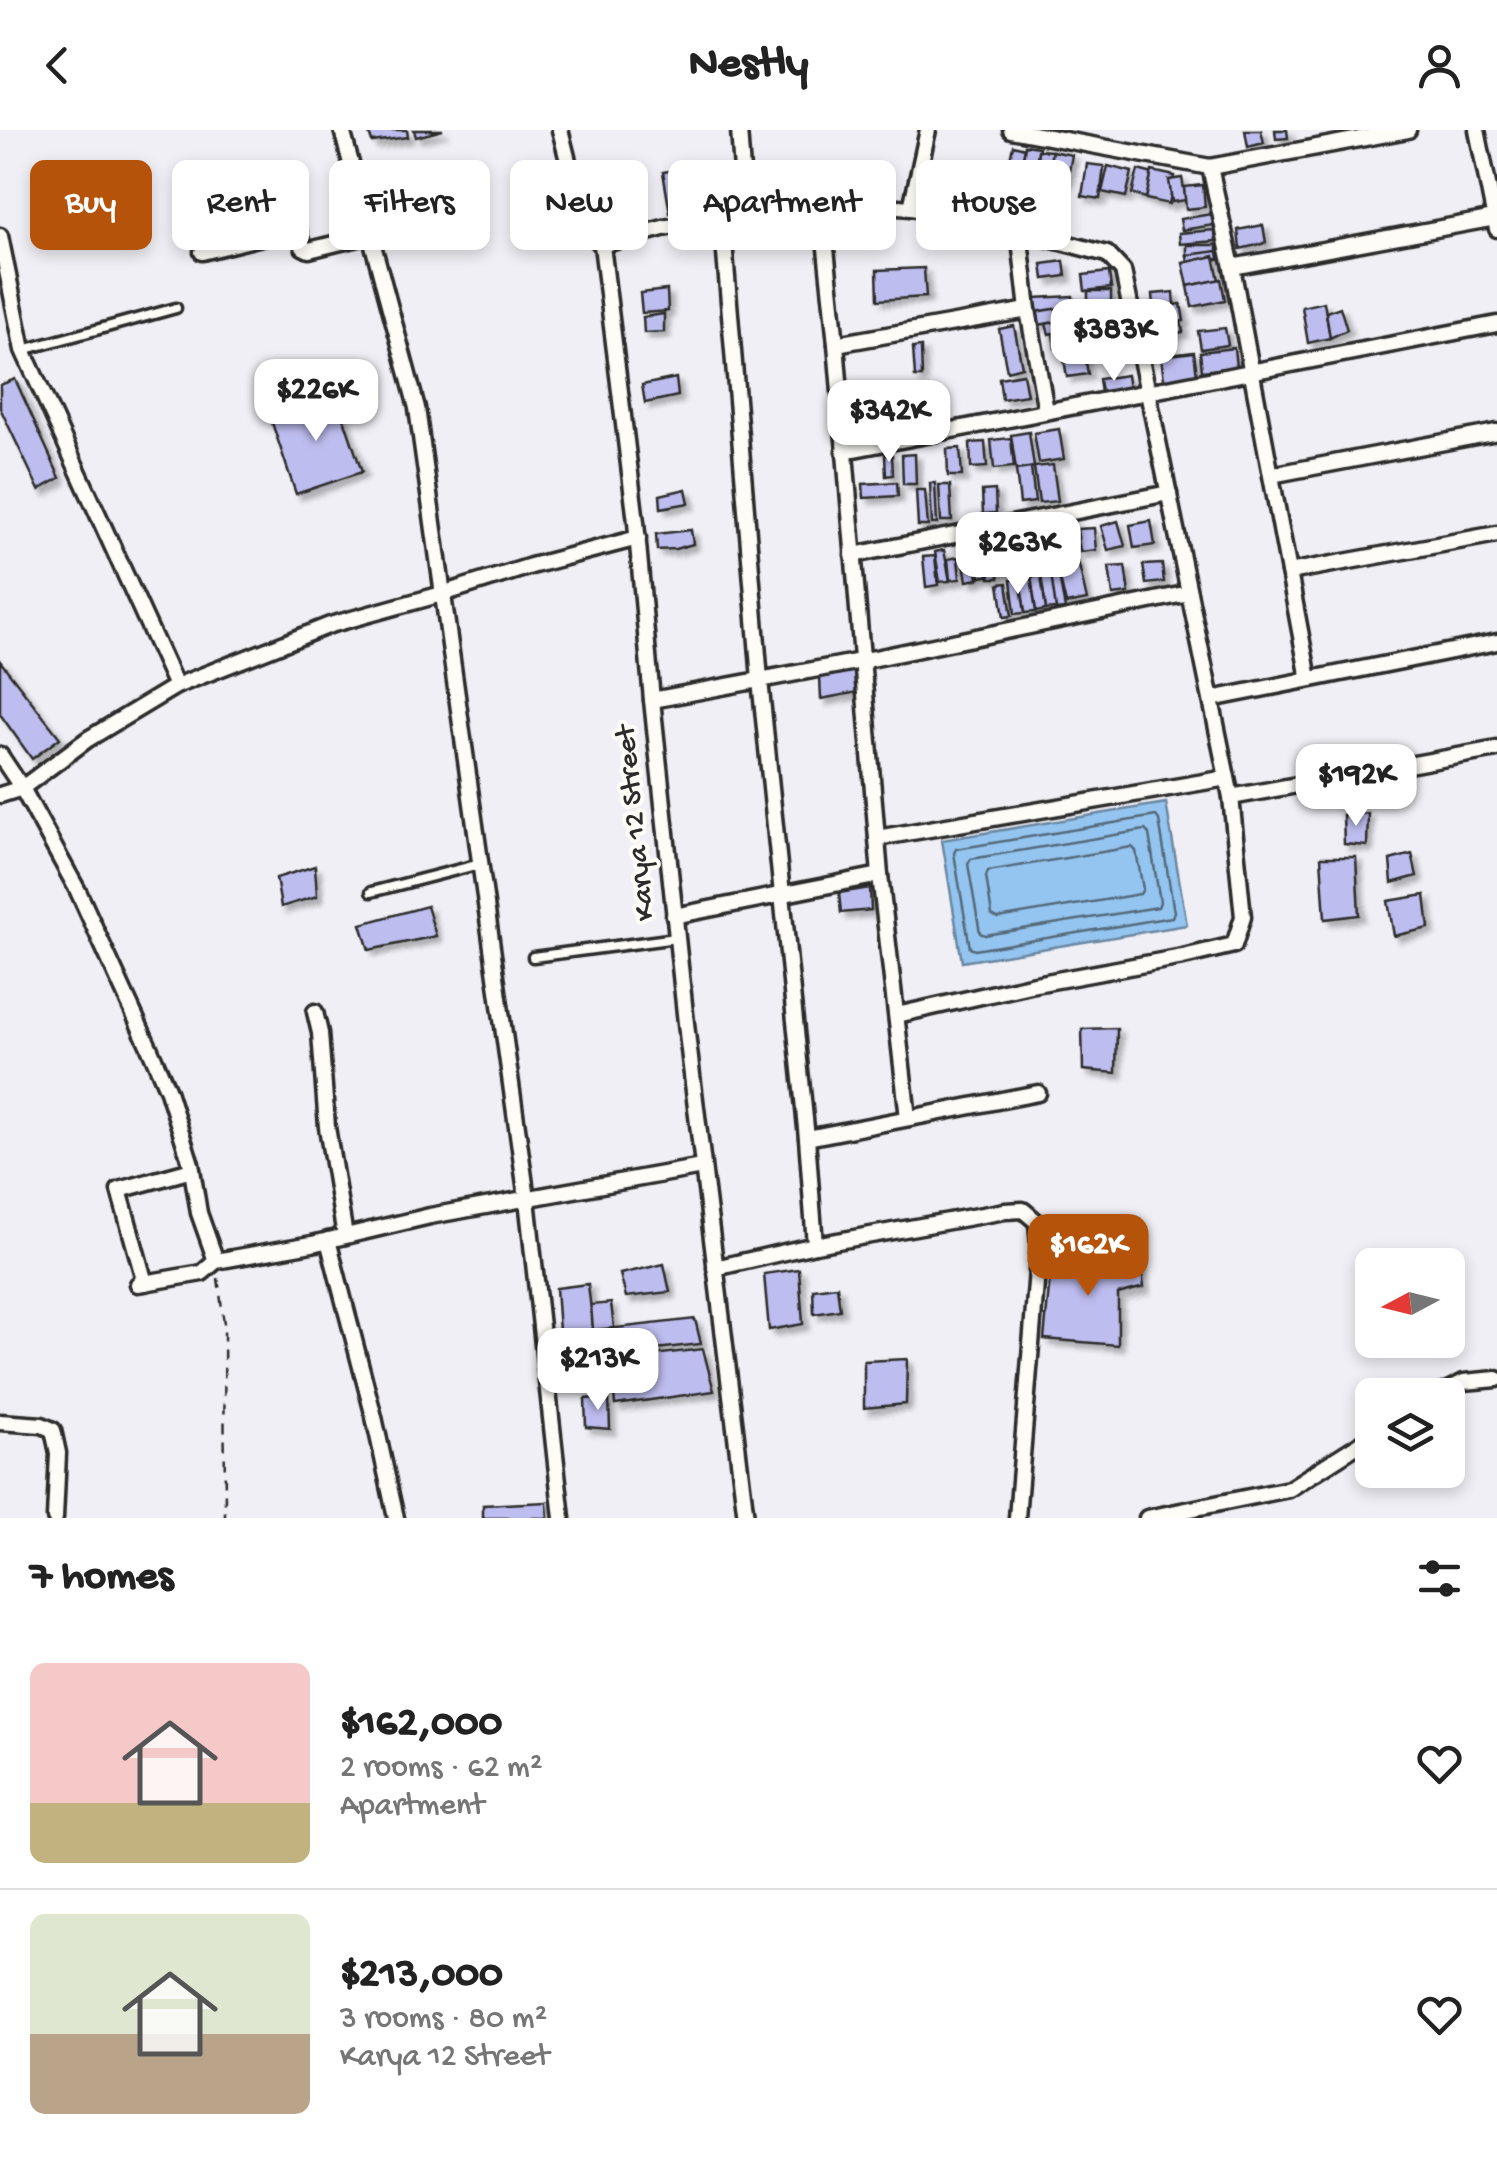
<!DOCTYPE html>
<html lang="en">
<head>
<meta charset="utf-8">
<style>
	body { margin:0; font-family:"Gochi Hand",sans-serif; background:#f6f6f6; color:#222; height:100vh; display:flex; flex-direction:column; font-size:38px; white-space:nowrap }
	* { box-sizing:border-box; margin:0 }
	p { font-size:32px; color:#767676 }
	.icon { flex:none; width:55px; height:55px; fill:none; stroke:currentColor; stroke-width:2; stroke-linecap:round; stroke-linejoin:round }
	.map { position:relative; height:1388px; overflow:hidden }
	.panel { display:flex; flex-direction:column; background:#fff; flex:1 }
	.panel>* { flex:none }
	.guide { position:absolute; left:30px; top:30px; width:1438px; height:90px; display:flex; gap:20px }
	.needle { width:65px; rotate:263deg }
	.tools { position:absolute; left:1355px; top:1118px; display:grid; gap:20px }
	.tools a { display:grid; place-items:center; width:110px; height:110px; border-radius:15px; background:#fff; box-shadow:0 5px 15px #0003; font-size:50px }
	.price { position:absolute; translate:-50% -85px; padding:0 22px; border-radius:20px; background:#fff; color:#222; font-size:32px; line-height:65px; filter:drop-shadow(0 2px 5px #0008) }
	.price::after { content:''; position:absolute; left:50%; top:60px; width:30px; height:22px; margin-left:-15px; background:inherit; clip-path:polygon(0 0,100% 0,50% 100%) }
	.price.active { background:#b45309; color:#fff }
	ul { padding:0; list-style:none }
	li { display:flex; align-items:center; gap:30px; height:250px; padding:0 30px }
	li+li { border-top:2px solid #e0e0e0 }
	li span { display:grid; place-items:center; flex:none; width:280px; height:200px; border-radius:15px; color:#555 }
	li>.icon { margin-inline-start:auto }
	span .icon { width:120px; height:120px; fill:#fffc; stroke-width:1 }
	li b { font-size:42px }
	h2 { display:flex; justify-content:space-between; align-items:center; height:120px; padding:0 30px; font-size:42px }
	.tag { padding:0 35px; border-radius:15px; background:#fff; box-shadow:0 5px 15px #0003; font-size:35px; line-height:90px }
	.tag.active { background:#b45309; color:#fff }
	header { display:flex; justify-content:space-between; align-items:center; height:130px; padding:0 30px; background:#fff; font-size:45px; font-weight:700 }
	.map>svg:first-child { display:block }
	.water { fill:#94c5f0; stroke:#6a87a1; stroke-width:2.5 }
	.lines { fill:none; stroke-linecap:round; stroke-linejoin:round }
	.shore { stroke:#55697a; stroke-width:2.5 }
	.building { fill:#bebdef; stroke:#2b2b2b; stroke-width:2.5; filter:url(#shadow) }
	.service-casing { stroke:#2b2b2b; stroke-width:15 }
	.minor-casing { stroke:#2b2b2b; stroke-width:21 }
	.path { stroke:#2b2b2b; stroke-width:2.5; stroke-dasharray:10 8; stroke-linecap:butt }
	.service { stroke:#fdfcf7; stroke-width:8 }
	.minor { stroke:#fdfcf7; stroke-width:14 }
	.labels { text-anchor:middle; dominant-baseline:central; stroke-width:8; stroke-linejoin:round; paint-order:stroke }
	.street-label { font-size:30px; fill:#2b2b2b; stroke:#fdfcf7 }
</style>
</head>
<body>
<header><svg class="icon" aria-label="back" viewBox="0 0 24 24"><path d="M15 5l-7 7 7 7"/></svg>Nestly<svg class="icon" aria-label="person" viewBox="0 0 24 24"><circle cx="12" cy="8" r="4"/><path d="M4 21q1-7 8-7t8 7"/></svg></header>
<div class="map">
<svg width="1497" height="1388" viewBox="0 0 1497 1388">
	<defs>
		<filter id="shadow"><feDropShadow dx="5.5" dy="5.5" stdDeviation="2.5" flood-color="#0004"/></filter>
	</defs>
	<rect width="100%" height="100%" fill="#f0eff5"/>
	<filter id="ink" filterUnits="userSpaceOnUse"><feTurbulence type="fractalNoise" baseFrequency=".01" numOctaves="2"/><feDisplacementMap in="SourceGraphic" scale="20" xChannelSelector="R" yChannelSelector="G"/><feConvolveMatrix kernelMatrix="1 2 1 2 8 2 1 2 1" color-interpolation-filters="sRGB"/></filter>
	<g filter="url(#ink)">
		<polygon class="water" points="1166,673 1187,795 962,832 942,710"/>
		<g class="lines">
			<g class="shore">
				<polygon points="1156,686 1159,690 1174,782 1172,787 975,820 970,818 954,723 956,719"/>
				<polygon points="1145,700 1149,704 1160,772 1158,777 985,805 980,803 968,734 971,729"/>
				<polygon points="1132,717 1136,721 1143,759 1140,764 998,788 992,785 986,746 988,741"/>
			</g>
		</g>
		<g class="building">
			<polygon points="368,0 407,0 408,7 372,12"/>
			<polygon points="414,0 443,0 416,7"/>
			<polygon points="1245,0 1261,0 1264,13 1248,17"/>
			<polygon points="1275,0 1287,0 1288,8 1276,9"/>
			<polygon points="1013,15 1025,18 1020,41 1008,38"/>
			<polygon points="1025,15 1039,17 1034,47 1021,45"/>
			<polygon points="1038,20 1052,21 1050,45 1036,44"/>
			<polygon points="1052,21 1072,25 1067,52 1047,48"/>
			<polygon points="1087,34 1104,36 1100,69 1082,66"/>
			<polygon points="1108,36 1132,42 1126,67 1102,62"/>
			<polygon points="693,37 700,78 670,83 663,42"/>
			<polygon points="1138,40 1153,44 1146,68 1132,64"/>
			<polygon points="1152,41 1175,46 1169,74 1146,69"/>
			<polygon points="1182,48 1186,70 1172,72 1169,50"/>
			<polygon points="622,53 628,79 604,82 599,56"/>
			<polygon points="1203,55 1205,77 1186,79 1184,57"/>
			<polygon points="1212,84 1214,95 1182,100 1180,89"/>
			<polygon points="1263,95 1266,113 1240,119 1238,100"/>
			<polygon points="1215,100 1216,111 1180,114 1179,103"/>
			<polygon points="1187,115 1217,115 1217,124 1187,125"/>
			<polygon points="1218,121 1219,129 1188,133 1187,125"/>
			<polygon points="1214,126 1219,150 1188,156 1183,133"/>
			<polygon points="1064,131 1066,146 1044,149 1042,134"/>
			<polygon points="924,138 926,167 878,170 877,140"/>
			<polygon points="1109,142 1111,158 1085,161 1083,145"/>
			<polygon points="1221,149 1225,170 1192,177 1188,156"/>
			<polygon points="667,160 668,181 642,183 640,163"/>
			<rect x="1088" y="161" width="23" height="11"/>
			<polygon points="1174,162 1175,177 1154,178 1153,164"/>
			<polygon points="1073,166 1074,179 1035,182 1034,168"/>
			<polygon points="1324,172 1330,208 1308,213 1302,177"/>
			<polygon points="1115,173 1115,181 1097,181 1096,174"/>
			<polygon points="1181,174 1184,191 1157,196 1154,178"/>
			<polygon points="1072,176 1074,190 1037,195 1035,182"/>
			<polygon points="1340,177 1347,200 1330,208 1326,182"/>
			<polygon points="664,184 664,202 644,203 643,187"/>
			<polygon points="1074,187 1076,197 1049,204 1046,194"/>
			<polygon points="1181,192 1183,202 1158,206 1157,196"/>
			<polygon points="1014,196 1022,237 1007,241 999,199"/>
			<polygon points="1225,198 1228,215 1201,219 1198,201"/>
			<polygon points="1086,200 1088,214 1055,218 1053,204"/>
			<polygon points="921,217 922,247 915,247 913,218"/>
			<polygon points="1234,218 1236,237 1202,241 1200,222"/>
			<polygon points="1194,222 1197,245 1164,250 1161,226"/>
			<polygon points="1085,226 1088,244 1067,247 1064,229"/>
			<polygon points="1023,244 1027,265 1002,269 999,248"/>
			<polygon points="1127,245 1129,259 1101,263 1099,249"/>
			<polygon points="676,248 678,266 645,273 642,255"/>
			<polygon points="15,249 60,348 39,360 0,278 0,255"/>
			<polygon points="336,265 362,342 296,364 270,287"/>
			<polygon points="893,268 906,268 907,296 894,296"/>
			<polygon points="878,280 879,295 862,296 861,281"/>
			<polygon points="1059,299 1064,329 1039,333 1034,303"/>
			<polygon points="1029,302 1034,337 1016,340 1011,305"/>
			<polygon points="1011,308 1014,337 994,339 991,310"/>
			<polygon points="985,312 987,337 971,338 970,313"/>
			<polygon points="960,318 962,346 948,346 947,319"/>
			<polygon points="915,324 916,354 903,354 902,325"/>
			<polygon points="885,325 892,325 893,345 886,346"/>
			<polygon points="1053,335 1058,371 1039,373 1034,337"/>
			<polygon points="1031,338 1035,372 1020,374 1016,340"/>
			<polygon points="897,352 898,366 864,368 863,354"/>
			<polygon points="930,353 935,353 937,394 932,394"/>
			<polygon points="939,355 950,355 952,391 941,391"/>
			<polygon points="686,359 689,373 661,378 660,365"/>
			<polygon points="916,360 925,360 928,396 918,396"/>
			<polygon points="995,360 996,383 983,384 982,361"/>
			<polygon points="1118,391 1125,416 1108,420 1101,396"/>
			<polygon points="1151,391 1155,415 1134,418 1130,395"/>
			<polygon points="1094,398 1096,420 1080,422 1077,399"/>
			<polygon points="691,400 693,414 675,419 657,420 656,404"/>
			<polygon points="1026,403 1032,434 1016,438 1010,406"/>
			<polygon points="1049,405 1053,430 1038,432 1034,407"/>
			<polygon points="1007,407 1008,443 1003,443 1001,408"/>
			<polygon points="997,412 999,448 990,448 988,413"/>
			<polygon points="983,413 988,446 980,447 975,414"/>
			<polygon points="974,418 978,449 967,451 962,420"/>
			<polygon points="944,420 950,451 940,452 935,422"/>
			<polygon points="935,426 938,455 926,457 923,427"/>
			<polygon points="958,427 960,449 950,450 948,429"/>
			<polygon points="1078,431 1087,470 1066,474 1057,436"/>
			<polygon points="1162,434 1164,452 1146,454 1143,435"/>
			<polygon points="1125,436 1129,463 1113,465 1109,437"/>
			<polygon points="1058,440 1065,479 1055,480 1048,442"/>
			<polygon points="1051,444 1056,479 1046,480 1041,446"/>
			<polygon points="1041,446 1046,480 1036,482 1031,447"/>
			<polygon points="1031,447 1036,482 1025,483 1020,449"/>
			<polygon points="1020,449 1025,483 1015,484 1011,450"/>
			<polygon points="1007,453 1012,486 1004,487 999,454"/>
			<polygon points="0,531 60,608 32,629 0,584"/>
			<polygon points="855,538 858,562 821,569 820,547"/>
			<polygon points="1368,683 1367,716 1344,714 1343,685"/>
			<polygon points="1412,724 1417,746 1392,753 1390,730"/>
			<polygon points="1321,727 1356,727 1359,785 1325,789"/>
			<polygon points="315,736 317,766 281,777 276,748"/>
			<polygon points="870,758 871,780 841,783 839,763"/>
			<polygon points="1425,765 1429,798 1394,806 1388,771"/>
			<polygon points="427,776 436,806 369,820 361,794"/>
			<polygon points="1117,898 1116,943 1083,940 1082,899"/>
			<polygon points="1052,1127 1141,1133 1144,1157 1118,1164 1118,1215 1044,1209"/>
			<polygon points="664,1134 670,1162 626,1167 620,1144"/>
			<polygon points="799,1139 803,1194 769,1200 764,1144"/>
			<polygon points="588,1154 596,1224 561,1229 556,1158"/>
			<polygon points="837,1156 840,1180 814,1184 813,1159"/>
			<polygon points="611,1173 614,1198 593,1200 591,1175"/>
			<polygon points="695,1189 701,1214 601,1225 598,1200"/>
			<polygon points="703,1219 714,1261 615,1275 611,1230"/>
			<polygon points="907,1229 906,1274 864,1278 864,1231"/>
			<polygon points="609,1267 610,1299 586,1297 585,1269"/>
			<polygon points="547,1372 548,1388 483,1388 483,1375"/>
		</g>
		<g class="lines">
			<g class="service-casing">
				<g id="service">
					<polyline points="23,220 176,178"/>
					<polyline points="371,762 480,734"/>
					<polyline points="533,827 676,808"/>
				</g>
			</g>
			<g class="minor-casing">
				<g id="minor">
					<polyline points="342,0 417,278 527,1069 562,1388"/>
					<path d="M560,0C568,27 581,99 602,115L636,392L652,570L688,912L746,1388"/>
					<polyline points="739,0 745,82"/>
					<polyline points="1011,0 1210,37 1408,0"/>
					<polyline points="1477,0 1497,99"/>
					<polyline points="1210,37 1232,137 1309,549"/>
					<polyline points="821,71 836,214 880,745 908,988"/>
					<polyline points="911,78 928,0"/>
					<polyline points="722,87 760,550 807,1008 815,1115"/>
					<polyline points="1019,101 1028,180 1046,281"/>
					<polyline points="0,106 23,220 176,556"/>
					<polyline points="602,115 663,98 821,71 911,78 1019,101 1107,124 1123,141 1231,667 1243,787 1234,815 1183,827 1030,855 897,885"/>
					<polyline points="202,122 294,99 298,101 303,117 309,120 370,105"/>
					<polyline points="1232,137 1495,88"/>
					<polyline points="836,214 1028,180"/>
					<polyline points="844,321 1497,194"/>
					<polyline points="1271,345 1497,302"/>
					<polyline points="853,425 1169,363"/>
					<polyline points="1289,442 1497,404"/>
					<polyline points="1211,569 1497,512"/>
					<polyline points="652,570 861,531 1189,463"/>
					<polyline points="0,625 22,658 78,761 149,917 168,961 191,1034 199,1083 216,1131"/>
					<polyline points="0,665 22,658 88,609 176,556 330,495 442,464 531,436 638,408"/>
					<polyline points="1231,667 1497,619"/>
					<polyline points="877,708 1227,648"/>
					<polyline points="674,786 880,745"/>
					<polyline points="315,882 320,903 327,997 345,1106"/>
					<polyline points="807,1008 1038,963"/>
					<polyline points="328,1110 374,1287 396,1388"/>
					<polyline points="715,1138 815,1115 1005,1081 1023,1080 1037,1092 1039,1116 1017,1388"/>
					<polyline points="145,1153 119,1060 192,1040"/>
					<polyline points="138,1154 202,1143 216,1131 312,1114 430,1086 702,1037"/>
					<polyline points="1438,1265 1464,1252 1497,1249"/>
					<polyline points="0,1292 42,1295 53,1300 58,1323 55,1388"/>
					<polyline points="1147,1388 1289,1359 1372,1306"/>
				</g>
			</g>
			<polyline class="path" points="218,1148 224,1194 225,1388"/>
			<use href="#service" class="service"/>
			<use href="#minor" class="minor"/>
		</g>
	</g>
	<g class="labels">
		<g class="street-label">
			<text transform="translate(637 693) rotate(-96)">Karya 12 Street</text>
		</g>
	</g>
</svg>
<div class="tools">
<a><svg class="needle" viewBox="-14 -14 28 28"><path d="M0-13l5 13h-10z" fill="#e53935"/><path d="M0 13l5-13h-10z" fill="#767676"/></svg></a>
<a><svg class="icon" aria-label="layers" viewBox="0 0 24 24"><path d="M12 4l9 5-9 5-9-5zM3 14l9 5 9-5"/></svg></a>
</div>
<b class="price" style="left:1114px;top:254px">$383K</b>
<b class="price" style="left:316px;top:314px">$226K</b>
<b class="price" style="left:889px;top:335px">$342K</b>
<b class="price" style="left:1018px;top:467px">$263K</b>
<b class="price" style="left:1356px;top:699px">$192K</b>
<b class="price active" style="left:1088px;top:1169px">$162K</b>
<b class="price" style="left:598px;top:1283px">$213K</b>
<div class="guide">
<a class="tag active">Buy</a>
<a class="tag">Rent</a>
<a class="tag">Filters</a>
<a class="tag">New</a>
<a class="tag">Apartment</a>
<a class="tag">House</a>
</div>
</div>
<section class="panel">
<h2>7 homes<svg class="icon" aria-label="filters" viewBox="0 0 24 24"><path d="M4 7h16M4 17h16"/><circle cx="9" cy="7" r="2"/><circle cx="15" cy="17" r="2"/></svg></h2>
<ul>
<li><span style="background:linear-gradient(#f6c9c9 70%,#c2b280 0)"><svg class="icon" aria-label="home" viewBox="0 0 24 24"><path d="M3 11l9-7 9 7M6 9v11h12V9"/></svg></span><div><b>$162,000</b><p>2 rooms · 62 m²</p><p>Apartment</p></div><svg class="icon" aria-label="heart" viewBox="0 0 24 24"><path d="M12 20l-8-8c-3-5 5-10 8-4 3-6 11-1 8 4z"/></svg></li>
<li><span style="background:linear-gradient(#dfe7d0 60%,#b9a48a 0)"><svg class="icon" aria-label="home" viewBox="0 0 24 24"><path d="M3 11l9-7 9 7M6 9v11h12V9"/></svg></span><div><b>$213,000</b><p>3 rooms · 80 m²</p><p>Karya 12 Street</p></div><svg class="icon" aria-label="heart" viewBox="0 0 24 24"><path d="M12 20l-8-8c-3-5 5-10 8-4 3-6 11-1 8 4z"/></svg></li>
</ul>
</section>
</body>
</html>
